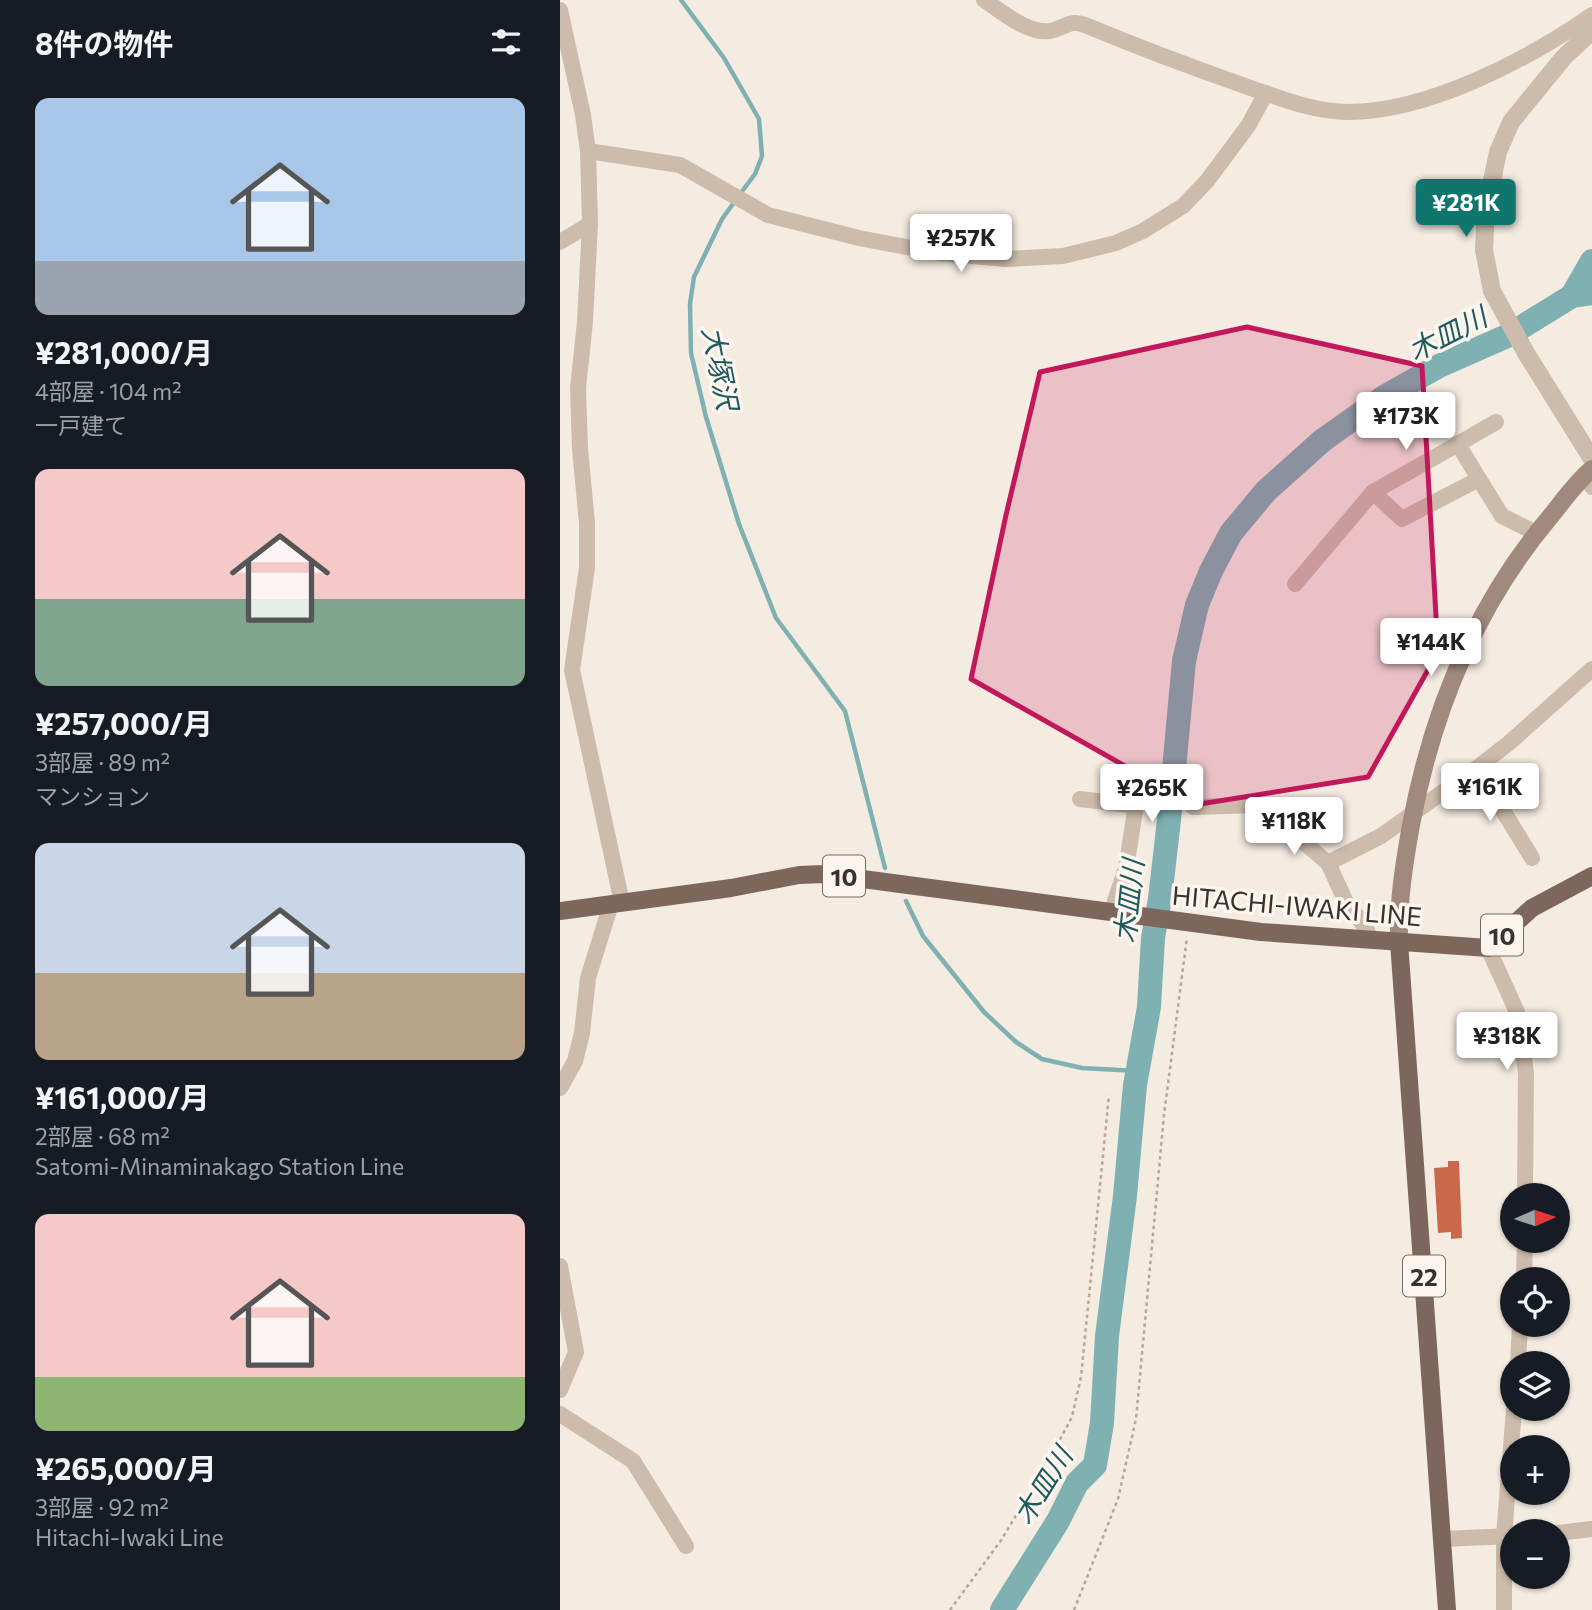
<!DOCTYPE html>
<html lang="ja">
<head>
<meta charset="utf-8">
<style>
	body { margin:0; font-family:Commissioner,"Noto Sans JP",sans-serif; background:#242831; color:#f1f3f6; height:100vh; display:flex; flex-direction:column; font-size:26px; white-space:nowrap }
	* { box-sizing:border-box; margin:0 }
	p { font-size:23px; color:#9ea1a6 }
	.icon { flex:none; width:38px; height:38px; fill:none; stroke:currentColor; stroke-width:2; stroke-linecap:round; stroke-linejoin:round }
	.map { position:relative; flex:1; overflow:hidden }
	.panel { display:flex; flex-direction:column; background:#171b24; width:560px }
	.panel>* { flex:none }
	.needle { width:46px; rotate:87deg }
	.fabs { position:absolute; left:940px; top:1183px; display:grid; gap:14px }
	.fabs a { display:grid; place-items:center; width:70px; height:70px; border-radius:50%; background:#171b24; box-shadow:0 2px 5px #0004; font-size:35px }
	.price { position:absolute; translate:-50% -60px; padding:0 16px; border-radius:7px; background:#fff; color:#222; font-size:23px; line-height:46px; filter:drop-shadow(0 2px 4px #0008) }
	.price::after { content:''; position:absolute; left:50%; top:42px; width:21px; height:16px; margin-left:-10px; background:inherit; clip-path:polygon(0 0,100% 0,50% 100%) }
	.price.selected { background:#0f766e; color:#fff }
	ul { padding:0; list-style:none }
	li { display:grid; align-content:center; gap:14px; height:371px; padding:0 35px }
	li span { display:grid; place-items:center; height:217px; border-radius:14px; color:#555 }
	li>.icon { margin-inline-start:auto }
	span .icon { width:126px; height:126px; fill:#fffc; stroke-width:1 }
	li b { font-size:30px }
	h2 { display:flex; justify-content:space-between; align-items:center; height:84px; padding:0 35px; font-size:30px }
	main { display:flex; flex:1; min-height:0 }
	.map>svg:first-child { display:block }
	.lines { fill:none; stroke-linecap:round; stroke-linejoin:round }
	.stream { stroke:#7fb0b2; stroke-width:4.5 }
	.river { stroke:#7fb0b2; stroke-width:24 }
	.building { fill:#c8694b }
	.path { stroke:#b9a596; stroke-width:2.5; stroke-dasharray:3.5 3.5; stroke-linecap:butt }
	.minor { stroke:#cdbbac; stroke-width:16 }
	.tertiary { stroke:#cdbbac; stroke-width:18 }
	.secondary { stroke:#a18a7d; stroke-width:18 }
	.primary { stroke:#7d675c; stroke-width:18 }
	.marked { fill:#c2185b; fill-opacity:0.2; stroke:#c2185b; stroke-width:5; stroke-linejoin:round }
	.labels { text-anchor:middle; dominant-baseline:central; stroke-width:7; stroke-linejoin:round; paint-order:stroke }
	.shield { fill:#fbf5ee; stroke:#756b66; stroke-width:2 }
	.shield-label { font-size:24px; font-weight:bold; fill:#3b302b }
	.street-label { font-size:26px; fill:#3b302b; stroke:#fbf5ee }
	.water-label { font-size:28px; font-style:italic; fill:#1f5a5e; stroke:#fbf5ee }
</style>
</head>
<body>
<main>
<section class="panel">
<h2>8件の物件<svg class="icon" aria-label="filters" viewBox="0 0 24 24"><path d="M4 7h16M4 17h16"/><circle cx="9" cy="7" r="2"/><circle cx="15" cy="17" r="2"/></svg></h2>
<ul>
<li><span style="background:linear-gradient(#a9c7e8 75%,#9aa5b1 0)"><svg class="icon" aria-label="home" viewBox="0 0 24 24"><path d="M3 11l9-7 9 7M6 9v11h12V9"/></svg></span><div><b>¥281,000/月</b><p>4部屋 · 104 m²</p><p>一戸建て</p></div></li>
<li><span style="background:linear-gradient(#f6c9c9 60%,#7fa58c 0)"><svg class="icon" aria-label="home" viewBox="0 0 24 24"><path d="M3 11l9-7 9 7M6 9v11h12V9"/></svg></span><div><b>¥257,000/月</b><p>3部屋 · 89 m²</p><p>マンション</p></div></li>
<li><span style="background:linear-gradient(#c9d6e8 60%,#b9a48a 0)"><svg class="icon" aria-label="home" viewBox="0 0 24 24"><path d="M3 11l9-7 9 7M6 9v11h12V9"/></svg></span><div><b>¥161,000/月</b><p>2部屋 · 68 m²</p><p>Satomi-Minaminakago Station Line</p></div></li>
<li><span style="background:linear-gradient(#f6c9c9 75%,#8fb573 0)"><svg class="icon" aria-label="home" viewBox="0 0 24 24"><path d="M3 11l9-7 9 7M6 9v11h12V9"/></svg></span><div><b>¥265,000/月</b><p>3部屋 · 92 m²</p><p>Hitachi-Iwaki Line</p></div></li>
</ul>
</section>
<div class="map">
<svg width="1032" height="1610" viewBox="0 0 1032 1610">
	<rect width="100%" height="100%" fill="#f4ebe1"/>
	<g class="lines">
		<g class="stream">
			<polyline points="121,0 164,58 199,119 202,156 195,174 180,194"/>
			<polyline points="175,201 162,219 134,277 130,304 131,353 146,417 179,524 216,618 285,711 325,868"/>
			<polyline points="346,901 363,936 424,1012 456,1042 482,1059 522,1068 577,1071"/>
		</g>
		<g class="river">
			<polyline points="1012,296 1032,261"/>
			<polyline points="442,1610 498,1521 517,1483 535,1465 542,1423 547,1336 565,1196 575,1085 589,1007 593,938 600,899 611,802 624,661 637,605 651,571 671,533 706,491 763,440 824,397 879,366 947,336 1012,296 1032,293"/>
		</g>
	</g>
	<polygon class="building" points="888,1161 899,1161 902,1238 891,1239 891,1232 878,1233 874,1168 888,1167"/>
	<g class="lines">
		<g class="path">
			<polyline points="390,1610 442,1539 489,1460 512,1417 521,1377 549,1095"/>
			<polyline points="514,1610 558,1499 576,1419 604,1115 627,937"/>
		</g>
		<g class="minor">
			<path d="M424,0C443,12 467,34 490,31C505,28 510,19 525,25C578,47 631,67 685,86C718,97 752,112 788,112C868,112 967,60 1032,15"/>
			<polyline points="0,10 23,115 28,151 30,224 25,322 18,388 20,449 27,523 27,568 12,670 62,903"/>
			<polyline points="28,151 120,165 208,215 299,238 378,253 446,259 503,256 556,243 583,231 623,206 647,181 688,126 706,93"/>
			<polyline points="0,242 30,224"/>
			<polyline points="1025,474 1032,487"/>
			<polyline points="919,479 898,444 936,422"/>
			<polyline points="813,492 898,444"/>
			<polyline points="735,584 813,492 842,519 919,479 942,516 976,533"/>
			<polyline points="912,771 939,804 972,858"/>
			<polyline points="520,799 570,805 575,811 566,868 551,913"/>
			<polyline points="633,807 700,805 768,863 786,902 806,928 812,941"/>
			<polyline points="768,863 821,836 918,767 949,743 1032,669"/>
			<polyline points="928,948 957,1012 966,1073 965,1195"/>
			<polyline points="0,1088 15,1061 22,1033 28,978 51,904"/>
			<polyline points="0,1266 16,1352 0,1390"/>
			<polyline points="964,1279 965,1241"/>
			<polyline points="958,1363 960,1325"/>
			<polyline points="0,1414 73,1461 126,1546"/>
			<polyline points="998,1533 1032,1529"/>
			<polyline points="882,1539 952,1536"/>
			<polyline points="944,1610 944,1537 954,1409"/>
		</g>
		<polyline class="tertiary" points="1032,31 1004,57 951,122 938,152 926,209 924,250 932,291 966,353 1032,459"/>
		<path class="secondary" d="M839,942C838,902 844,864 851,825C872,712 915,606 990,517C1003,501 1016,482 1032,469"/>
		<g class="primary">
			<polyline points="0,911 171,888 239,875 265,874 701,932 928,948 972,908 1032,876"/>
			<polyline points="839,942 887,1610"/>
		</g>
	</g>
	<path class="marked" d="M687,327L862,366L878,652L808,777L634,805L411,679L446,515L480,372Z"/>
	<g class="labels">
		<g class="shield">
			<rect x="263" y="855.5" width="42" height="41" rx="5"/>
			<rect x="921" y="914.5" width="42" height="41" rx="5"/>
			<rect x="843" y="1255.5" width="42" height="41" rx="5"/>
		</g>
		<g class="shield-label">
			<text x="284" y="876">10</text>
			<text x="942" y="935">10</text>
			<text x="864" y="1276">22</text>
		</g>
		<g class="street-label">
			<text transform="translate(737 905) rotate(5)">HITACHI-IWAKI LINE</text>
		</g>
		<g class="water-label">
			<text transform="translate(887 333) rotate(-27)">木皿川</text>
			<text transform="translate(161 368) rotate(79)">大塚沢</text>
			<text transform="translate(568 901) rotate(-84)">木皿川</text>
			<text transform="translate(482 1485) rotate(-58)">木皿川</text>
		</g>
	</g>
</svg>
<div class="fabs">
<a><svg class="needle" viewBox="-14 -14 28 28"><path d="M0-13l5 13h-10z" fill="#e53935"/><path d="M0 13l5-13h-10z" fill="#9ea1a6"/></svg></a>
<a><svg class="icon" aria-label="locate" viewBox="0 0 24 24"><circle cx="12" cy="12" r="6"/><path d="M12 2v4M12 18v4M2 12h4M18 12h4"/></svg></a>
<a><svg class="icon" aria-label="layers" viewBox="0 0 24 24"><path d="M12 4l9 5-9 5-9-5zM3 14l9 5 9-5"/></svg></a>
<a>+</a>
<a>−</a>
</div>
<b class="price selected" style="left:906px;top:239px">¥281K</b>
<b class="price" style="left:401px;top:274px">¥257K</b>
<b class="price" style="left:846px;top:452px">¥173K</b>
<b class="price" style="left:871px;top:678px">¥144K</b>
<b class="price" style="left:930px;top:823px">¥161K</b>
<b class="price" style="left:592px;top:824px">¥265K</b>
<b class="price" style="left:734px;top:857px">¥118K</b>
<b class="price" style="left:947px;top:1072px">¥318K</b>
</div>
</main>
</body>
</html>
